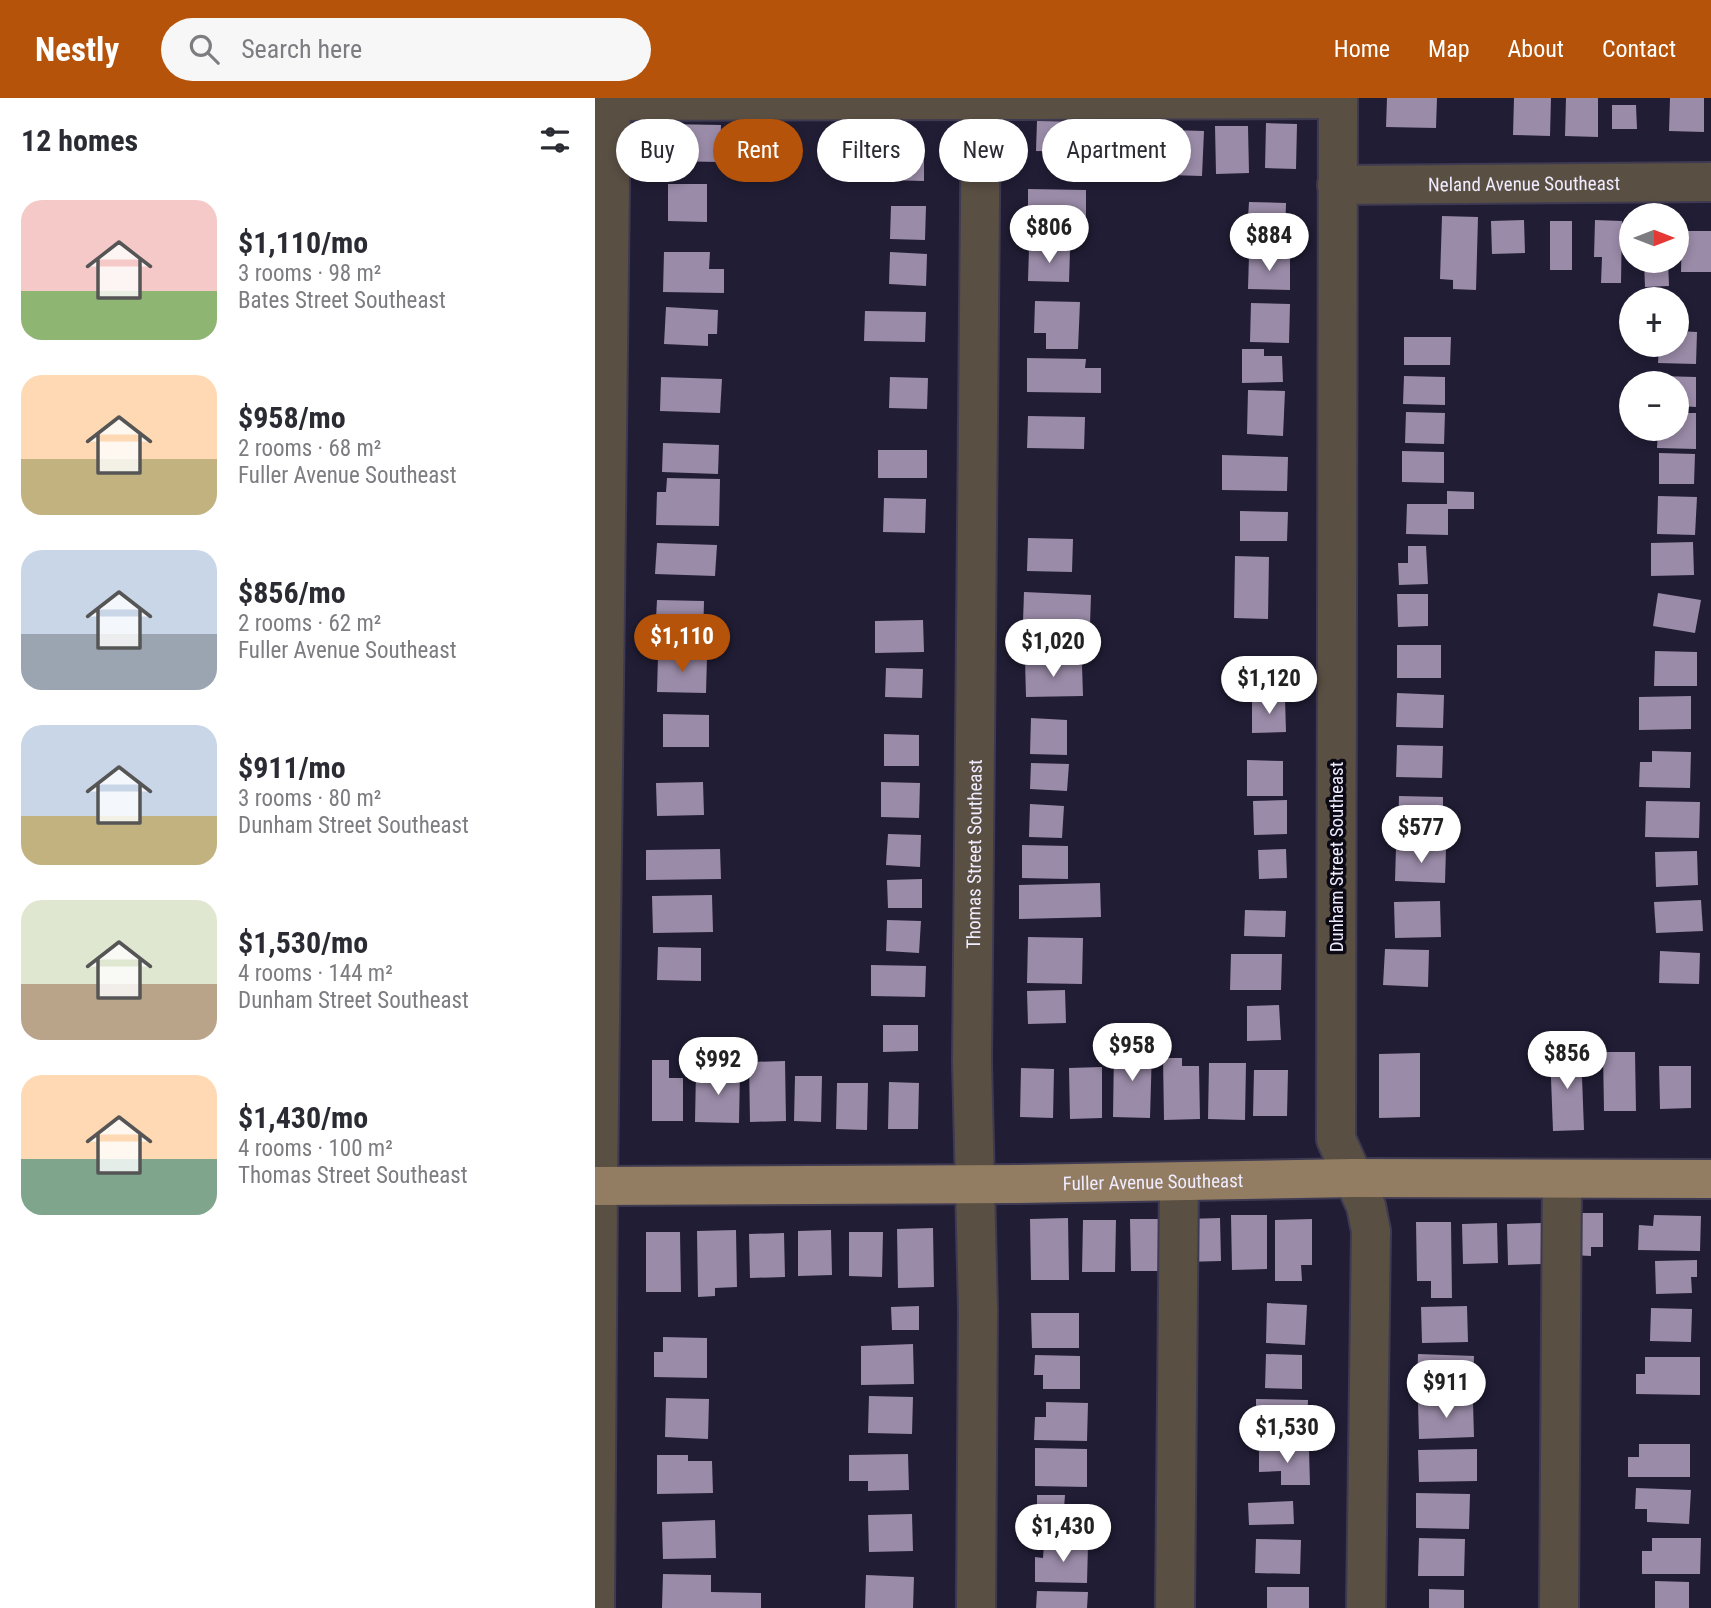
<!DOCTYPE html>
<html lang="en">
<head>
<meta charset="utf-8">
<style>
	body { margin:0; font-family:"Roboto Condensed",sans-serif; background:#f7f7f7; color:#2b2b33; height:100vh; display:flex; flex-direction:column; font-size:26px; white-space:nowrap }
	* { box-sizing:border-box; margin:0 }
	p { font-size:23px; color:#7c7c81 }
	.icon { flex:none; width:38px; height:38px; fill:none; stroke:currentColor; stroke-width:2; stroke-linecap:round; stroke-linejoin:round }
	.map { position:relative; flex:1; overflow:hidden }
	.sheet { display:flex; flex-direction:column; background:#fff; width:595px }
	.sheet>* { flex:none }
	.banner { position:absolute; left:21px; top:21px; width:665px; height:63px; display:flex; gap:14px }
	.needle { width:46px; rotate:90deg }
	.buttons { position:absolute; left:1024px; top:105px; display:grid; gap:14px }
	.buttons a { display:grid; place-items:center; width:70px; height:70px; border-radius:50%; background:#fff; box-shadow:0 4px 10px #0003; font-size:35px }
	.price { position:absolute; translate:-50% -60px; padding:0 16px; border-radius:24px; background:#fff; color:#222; font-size:23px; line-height:46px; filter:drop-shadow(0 2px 4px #0008) }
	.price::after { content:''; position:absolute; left:50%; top:42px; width:21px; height:16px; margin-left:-10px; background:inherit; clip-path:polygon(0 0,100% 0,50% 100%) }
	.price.active { background:#b45309; color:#fff }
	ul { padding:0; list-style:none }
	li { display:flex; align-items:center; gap:21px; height:175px; padding:0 21px }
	li span { display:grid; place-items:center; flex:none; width:196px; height:140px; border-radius:21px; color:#555 }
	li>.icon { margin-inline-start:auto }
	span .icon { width:84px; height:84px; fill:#fffc; stroke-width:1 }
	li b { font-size:30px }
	h2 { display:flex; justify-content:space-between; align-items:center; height:84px; padding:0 21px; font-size:30px }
	.chip { padding:0 24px; border-radius:32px; background:#fff; box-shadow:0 4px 10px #0003; font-size:24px; line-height:63px }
	.chip.active { background:#b45309; color:#fff }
	header { display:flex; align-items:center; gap:42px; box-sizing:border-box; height:98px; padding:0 35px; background:#b45309; color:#fff }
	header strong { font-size:33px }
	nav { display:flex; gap:38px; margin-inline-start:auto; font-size:24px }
	.search { width:490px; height:63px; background:#f7f7f7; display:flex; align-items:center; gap:18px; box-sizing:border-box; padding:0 24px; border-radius:38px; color:#7c7c81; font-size:26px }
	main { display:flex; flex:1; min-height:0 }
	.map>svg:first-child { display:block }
	.building { fill:#9a8ba8 }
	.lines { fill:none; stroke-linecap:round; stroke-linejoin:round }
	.minor-casing { stroke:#3e3a51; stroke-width:42 }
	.major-casing { stroke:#3e3a51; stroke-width:42 }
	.minor { stroke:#5a4f43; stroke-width:38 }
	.major { stroke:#927d63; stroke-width:38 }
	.labels { text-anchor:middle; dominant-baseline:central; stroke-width:7; stroke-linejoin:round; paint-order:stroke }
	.street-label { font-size:19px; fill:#eeecfe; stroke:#0a0914 }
</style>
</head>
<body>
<header>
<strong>Nestly</strong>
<div class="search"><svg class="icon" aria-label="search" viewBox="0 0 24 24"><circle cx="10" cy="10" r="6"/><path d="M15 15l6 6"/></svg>Search here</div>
<nav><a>Home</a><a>Map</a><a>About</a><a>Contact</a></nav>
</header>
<main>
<section class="sheet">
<h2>12 homes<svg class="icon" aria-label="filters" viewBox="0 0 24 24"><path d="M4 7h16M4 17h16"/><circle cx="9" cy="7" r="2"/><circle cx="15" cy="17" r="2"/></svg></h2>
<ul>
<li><span style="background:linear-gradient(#f6c9c9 65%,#8fb573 0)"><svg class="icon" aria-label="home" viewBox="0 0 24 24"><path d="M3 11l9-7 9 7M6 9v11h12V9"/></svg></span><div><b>$1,110/mo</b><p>3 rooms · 98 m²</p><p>Bates Street Southeast</p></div></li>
<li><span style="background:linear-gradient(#ffd9b3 60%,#c2b280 0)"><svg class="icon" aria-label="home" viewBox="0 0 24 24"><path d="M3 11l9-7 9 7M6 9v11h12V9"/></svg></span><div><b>$958/mo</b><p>2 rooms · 68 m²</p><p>Fuller Avenue Southeast</p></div></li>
<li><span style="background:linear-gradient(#c9d6e8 60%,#9aa5b1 0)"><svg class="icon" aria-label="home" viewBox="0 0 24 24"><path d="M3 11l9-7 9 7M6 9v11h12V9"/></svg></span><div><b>$856/mo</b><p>2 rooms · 62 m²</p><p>Fuller Avenue Southeast</p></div></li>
<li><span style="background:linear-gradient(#c9d6e8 65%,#c2b280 0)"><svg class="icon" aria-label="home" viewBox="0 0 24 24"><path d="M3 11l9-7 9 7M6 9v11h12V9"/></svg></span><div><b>$911/mo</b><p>3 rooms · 80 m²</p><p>Dunham Street Southeast</p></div></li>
<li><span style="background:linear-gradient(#dfe7d0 60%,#b9a48a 0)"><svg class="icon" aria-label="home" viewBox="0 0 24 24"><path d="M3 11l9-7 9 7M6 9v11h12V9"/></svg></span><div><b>$1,530/mo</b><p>4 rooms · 144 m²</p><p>Dunham Street Southeast</p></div></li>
<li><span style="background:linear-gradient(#ffd9b3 60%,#7fa58c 0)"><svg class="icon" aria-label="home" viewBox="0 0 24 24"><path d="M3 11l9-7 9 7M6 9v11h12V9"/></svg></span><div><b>$1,430/mo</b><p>4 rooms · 100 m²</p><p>Thomas Street Southeast</p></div></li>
</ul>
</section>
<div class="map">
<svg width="1116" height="1510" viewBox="0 0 1116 1510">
	<rect width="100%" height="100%" fill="#211d35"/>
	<g class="building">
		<polygon points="792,0 842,0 841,30 791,29"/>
		<polygon points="919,0 956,0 955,38 918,37"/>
		<polygon points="971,0 1003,0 1003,39 970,38"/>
		<polygon points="1075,0 1109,0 1109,34 1074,33"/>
		<polygon points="1017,7 1041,7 1042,31 1017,31"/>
		<polygon points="442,23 494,24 493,54 441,53"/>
		<polygon points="671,25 702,26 701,71 670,70"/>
		<polygon points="71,26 126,27 125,64 70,63"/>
		<polygon points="620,28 653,28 654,75 621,76"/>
		<polygon points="576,32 609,33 607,78 574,77"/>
		<polygon points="291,45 329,46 329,83 290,82"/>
		<polygon points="73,86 112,86 112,124 73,123"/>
		<polygon points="433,91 491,92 491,120 433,119"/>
		<polygon points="654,104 691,105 690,138 652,137"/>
		<polygon points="296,108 331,108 330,142 295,141"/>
		<polygon points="847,118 883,119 881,192 858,191 858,182 845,181"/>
		<polygon points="929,122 930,155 897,156 896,123"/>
		<polygon points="1000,122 1027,123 1026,185 1006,185 1007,159 999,159"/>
		<rect x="955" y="123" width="22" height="49"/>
		<polygon points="1087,133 1116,133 1116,174 1086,174"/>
		<polygon points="434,150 475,152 474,184 433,183"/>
		<polygon points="69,154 115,154 114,171 129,171 129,195 68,194"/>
		<polygon points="295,154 332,156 331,188 294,186"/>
		<polygon points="654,157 695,158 695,192 653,191"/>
		<polygon points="1049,163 1073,163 1074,188 1050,189"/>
		<polygon points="440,203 485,204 483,251 451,251 451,235 439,235"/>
		<polygon points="656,205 695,206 694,245 655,244"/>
		<polygon points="71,209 123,212 122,236 113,236 113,248 69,246"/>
		<polygon points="270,213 331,214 330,244 269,243"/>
		<polygon points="1082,233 1102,234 1101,266 1063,265 1064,247 1082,247"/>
		<polygon points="809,239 856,239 855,267 809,267"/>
		<polygon points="647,251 669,251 669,258 687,258 688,284 647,285"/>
		<polygon points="432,260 491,261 490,270 506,270 506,295 432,294"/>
		<polygon points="809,278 850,279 850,307 808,306"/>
		<polygon points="1065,278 1101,279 1101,309 1082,308 1082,285 1065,285"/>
		<polygon points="66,279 127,281 125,315 65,313"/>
		<polygon points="295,279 333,280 332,311 294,310"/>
		<polygon points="653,292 690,293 688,338 652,336"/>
		<polygon points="811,314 850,315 849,346 810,345"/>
		<polygon points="1082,315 1101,315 1101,351 1062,350 1063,331 1082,331"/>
		<polygon points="433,318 490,319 489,351 432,350"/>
		<polygon points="68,345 124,347 123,376 67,374"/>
		<rect x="283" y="352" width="49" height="28"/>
		<polygon points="807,353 849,354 849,385 807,384"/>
		<polygon points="1064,355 1100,356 1099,386 1064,386"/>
		<polygon points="627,357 693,359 692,393 627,392"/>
		<polygon points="72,380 125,381 124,428 61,427 62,394 71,394"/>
		<polygon points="852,393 879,394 879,411 853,411 853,437 811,436 812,406 852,406"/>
		<polygon points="1063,398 1102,399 1100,437 1062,436"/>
		<polygon points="289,400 331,401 330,435 288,434"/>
		<polygon points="645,413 693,414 692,443 645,443"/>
		<polygon points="433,440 478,441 477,474 432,473"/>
		<polygon points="1098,444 1099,477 1056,478 1056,445"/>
		<polygon points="62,445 122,447 120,478 60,476"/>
		<polygon points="813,448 831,448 833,486 804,487 803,465 813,465"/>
		<polygon points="640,458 674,459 673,521 639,520"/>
		<polygon points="429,494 496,497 495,527 428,524"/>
		<polygon points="1063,495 1106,502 1100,535 1058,528"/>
		<polygon points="802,496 833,496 833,528 803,529"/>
		<polygon points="62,502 109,503 108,542 60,540"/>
		<polygon points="328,522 329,554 280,555 280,523"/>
		<rect x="802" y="547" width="44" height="33"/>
		<polygon points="1060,553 1102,554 1102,588 1059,588"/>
		<polygon points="63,558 112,559 111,595 62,594"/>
		<polygon points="472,561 473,567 487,567 488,598 431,599 430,562"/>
		<polygon points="291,570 328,571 327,600 290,599"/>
		<polygon points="802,595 849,597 848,630 801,629"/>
		<polygon points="1096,598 1096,631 1044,632 1044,599"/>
		<polygon points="690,600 691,634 657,635 657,601"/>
		<polygon points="68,616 114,617 114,649 68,649"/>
		<polygon points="436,620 472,622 472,657 435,656"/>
		<polygon points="289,636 324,637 324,668 289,668"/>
		<polygon points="802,647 848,648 847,680 801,679"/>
		<polygon points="1057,653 1096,654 1095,690 1044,689 1045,664 1057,664"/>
		<polygon points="652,662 688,663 688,698 652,698"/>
		<polygon points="436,665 474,666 472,693 435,691"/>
		<polygon points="108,684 109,717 62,718 61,685"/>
		<polygon points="286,684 325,685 324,720 286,719"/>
		<polygon points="804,698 848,699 848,732 803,732"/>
		<polygon points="692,702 692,736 659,737 658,703"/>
		<polygon points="1051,703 1105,704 1104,740 1050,739"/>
		<polygon points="435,706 469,708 467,740 434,739"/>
		<polygon points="293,736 326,737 325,769 291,767"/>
		<polygon points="427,747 473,748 473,781 427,780"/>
		<polygon points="801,749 851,750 850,785 800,783"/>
		<polygon points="125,751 126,781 51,782 51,752"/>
		<polygon points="691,751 692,780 664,781 663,752"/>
		<polygon points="1102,753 1103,787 1061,789 1060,754"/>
		<polygon points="327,781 327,810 293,810 292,782"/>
		<polygon points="505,785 506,819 424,821 424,787"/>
		<polygon points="117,797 118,834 58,835 57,798"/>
		<polygon points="1106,802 1108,833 1061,835 1059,804"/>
		<polygon points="845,803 846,839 800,840 799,804"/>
		<polygon points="650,812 691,813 690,839 649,838"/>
		<polygon points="292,822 326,823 324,855 291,853"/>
		<polygon points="433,839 488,840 487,886 432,885"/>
		<polygon points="63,849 106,850 106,883 62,882"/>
		<polygon points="790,851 834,852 833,889 788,887"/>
		<polygon points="1065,853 1105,855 1104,886 1064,885"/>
		<polygon points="636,856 687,856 686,892 635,892"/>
		<polygon points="276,867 331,868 330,899 276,898"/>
		<polygon points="470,892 471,925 433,926 432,893"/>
		<polygon points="684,907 686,942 652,943 652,908"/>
		<polygon points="288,927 323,927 323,953 288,954"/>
		<polygon points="519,950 557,951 555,1020 518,1019"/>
		<polygon points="986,953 989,1032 958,1033 955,954"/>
		<polygon points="1008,954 1040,954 1041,1013 1009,1013"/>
		<polygon points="825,955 825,1019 784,1020 784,956"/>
		<polygon points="568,960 587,960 587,968 604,968 605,1021 569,1022"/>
		<polygon points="57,962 74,962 74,980 88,980 88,1023 57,1023"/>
		<polygon points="190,963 191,1023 155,1024 154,964"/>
		<polygon points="614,965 651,965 650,1022 613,1021"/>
		<polygon points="1064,968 1096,968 1096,1010 1065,1011"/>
		<polygon points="507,969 507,1020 475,1021 474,970"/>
		<polygon points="426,970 459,971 458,1020 425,1019"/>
		<polygon points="101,972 145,973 144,1025 100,1024"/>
		<polygon points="659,972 693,972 692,1018 658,1018"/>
		<polygon points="200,978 227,978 226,1024 199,1023"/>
		<polygon points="294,984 324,985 323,1031 293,1031"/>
		<polygon points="242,985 273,985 272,1032 241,1031"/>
		<polygon points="977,1115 1008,1115 1008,1149 996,1149 996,1158 976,1157"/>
		<polygon points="636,1117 672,1117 672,1171 637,1172"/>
		<polygon points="1059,1117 1106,1118 1105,1153 1043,1152 1044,1127 1058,1128"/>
		<polygon points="473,1120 474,1182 436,1182 435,1121"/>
		<polygon points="625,1120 626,1163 590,1164 590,1121"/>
		<polygon points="535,1121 569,1121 570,1173 536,1173"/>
		<polygon points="717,1121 717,1167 706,1167 707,1183 680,1183 680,1122"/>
		<polygon points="488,1122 521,1122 520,1174 487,1174"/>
		<polygon points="821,1124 856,1124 857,1200 836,1200 836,1183 822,1183"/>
		<polygon points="902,1125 903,1165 868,1166 867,1126"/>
		<polygon points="947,1125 947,1166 913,1167 912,1126"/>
		<polygon points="338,1130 339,1189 303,1190 302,1131"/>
		<polygon points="141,1132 142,1189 120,1190 120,1198 103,1199 102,1133"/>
		<polygon points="236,1132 237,1177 203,1178 203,1133"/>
		<polygon points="51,1134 85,1134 86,1194 51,1194"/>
		<polygon points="254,1134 288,1134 287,1179 254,1178"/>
		<polygon points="189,1135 190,1179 155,1180 154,1136"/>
		<polygon points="1102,1162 1102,1179 1096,1179 1097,1195 1061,1196 1060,1163"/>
		<polygon points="672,1205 712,1207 710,1247 671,1245"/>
		<polygon points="324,1208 324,1232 297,1232 296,1209"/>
		<polygon points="872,1208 873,1244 827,1245 826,1209"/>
		<polygon points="1056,1210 1097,1211 1096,1244 1055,1243"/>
		<polygon points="436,1215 484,1215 484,1250 437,1250"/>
		<polygon points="68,1239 112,1240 112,1280 59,1279 59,1254 68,1254"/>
		<polygon points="318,1246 319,1286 266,1287 266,1248"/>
		<polygon points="671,1256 707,1257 707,1291 670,1290"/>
		<polygon points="823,1256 879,1258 878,1289 822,1288"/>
		<polygon points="440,1257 485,1258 485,1291 448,1291 448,1277 439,1277"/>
		<polygon points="1050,1259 1105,1259 1105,1297 1041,1296 1041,1276 1050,1276"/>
		<polygon points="274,1298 318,1299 317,1336 273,1335"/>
		<polygon points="71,1300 114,1301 113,1341 70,1339"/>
		<polygon points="661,1301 713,1302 712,1338 670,1337 671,1321 661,1321"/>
		<polygon points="451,1304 493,1305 492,1343 439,1342 440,1319 451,1319"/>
		<polygon points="878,1304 879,1339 824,1341 823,1305"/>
		<polygon points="1044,1346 1095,1346 1095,1379 1033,1379 1033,1359 1044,1359"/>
		<polygon points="440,1350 492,1351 492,1389 440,1388"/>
		<polygon points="714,1351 715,1387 686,1387 686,1373 664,1374 664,1352"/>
		<polygon points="882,1351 882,1383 824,1384 823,1352"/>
		<polygon points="313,1356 314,1392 273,1393 273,1383 254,1383 254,1357"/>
		<polygon points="62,1357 93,1357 93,1363 117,1363 118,1395 62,1396"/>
		<polygon points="1041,1390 1096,1392 1094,1426 1052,1424 1052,1411 1040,1411"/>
		<polygon points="821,1395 875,1396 874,1431 821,1430"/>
		<polygon points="442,1397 470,1397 469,1410 491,1411 491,1433 442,1432"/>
		<polygon points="698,1403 699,1426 654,1427 653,1405"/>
		<polygon points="317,1416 318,1453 274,1454 273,1417"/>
		<polygon points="120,1422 121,1460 68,1461 67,1424"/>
		<polygon points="824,1440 870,1441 869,1478 823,1478"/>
		<polygon points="1057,1440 1106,1440 1105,1476 1047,1476 1047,1453 1057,1453"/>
		<polygon points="661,1441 706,1442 705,1476 660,1475"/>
		<polygon points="449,1446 493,1447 492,1485 440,1484 440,1459 448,1460"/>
		<polygon points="68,1476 116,1477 116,1494 166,1495 166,1510 67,1510"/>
		<polygon points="271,1477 319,1479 318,1510 270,1510"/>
		<polygon points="1060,1483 1094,1484 1094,1510 1060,1510"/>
		<rect x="672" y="1489" width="42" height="21"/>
		<polygon points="834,1491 869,1492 869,1510 834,1510"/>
		<polygon points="442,1493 493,1494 492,1510 441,1510"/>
	</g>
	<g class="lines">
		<g class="minor-casing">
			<g id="minor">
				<polyline points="743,0 741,1041 771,1108 776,1133 771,1510"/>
				<polyline points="16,3 743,1"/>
				<path id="s1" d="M742,87L1116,84"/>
				<polyline points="0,1510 3,1088 16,0"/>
				<path id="s2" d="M381,1510L383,1212L377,964L386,0"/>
				<polyline points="580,1510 584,1084"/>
				<polyline points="964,1510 967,1082"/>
			</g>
		</g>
		<g class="major-casing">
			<g id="major">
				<path id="s3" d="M0,1088L424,1086L758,1080L1116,1081"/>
			</g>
		</g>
		<use href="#minor" class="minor"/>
		<use href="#major" class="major"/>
	</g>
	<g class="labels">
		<g class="street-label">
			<text stroke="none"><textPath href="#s1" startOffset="187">Neland Avenue Southeast</textPath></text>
			<text stroke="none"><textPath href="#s2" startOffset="754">Thomas Street Southeast</textPath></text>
			<text transform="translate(741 759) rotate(-90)">Dunham Street Southeast</text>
			<text stroke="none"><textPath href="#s3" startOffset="558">Fuller Avenue Southeast</textPath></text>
		</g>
	</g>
</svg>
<div class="buttons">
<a><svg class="needle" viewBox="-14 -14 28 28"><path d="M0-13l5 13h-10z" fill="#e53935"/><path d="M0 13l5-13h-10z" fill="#7c7c81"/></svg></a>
<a>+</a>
<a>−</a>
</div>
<b class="price" style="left:454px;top:167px">$806</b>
<b class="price" style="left:674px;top:175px">$884</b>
<b class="price active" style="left:87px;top:576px">$1,110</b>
<b class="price" style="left:458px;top:581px">$1,020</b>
<b class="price" style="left:674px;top:618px">$1,120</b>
<b class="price" style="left:826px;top:767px">$577</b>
<b class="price" style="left:537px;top:985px">$958</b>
<b class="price" style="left:972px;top:993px">$856</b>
<b class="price" style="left:123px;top:999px">$992</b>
<b class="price" style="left:851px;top:1322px">$911</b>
<b class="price" style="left:692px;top:1367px">$1,530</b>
<b class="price" style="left:468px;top:1466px">$1,430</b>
<div class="banner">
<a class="chip">Buy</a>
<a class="chip active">Rent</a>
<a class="chip">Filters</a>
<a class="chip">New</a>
<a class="chip">Apartment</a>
</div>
</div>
</main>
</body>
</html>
